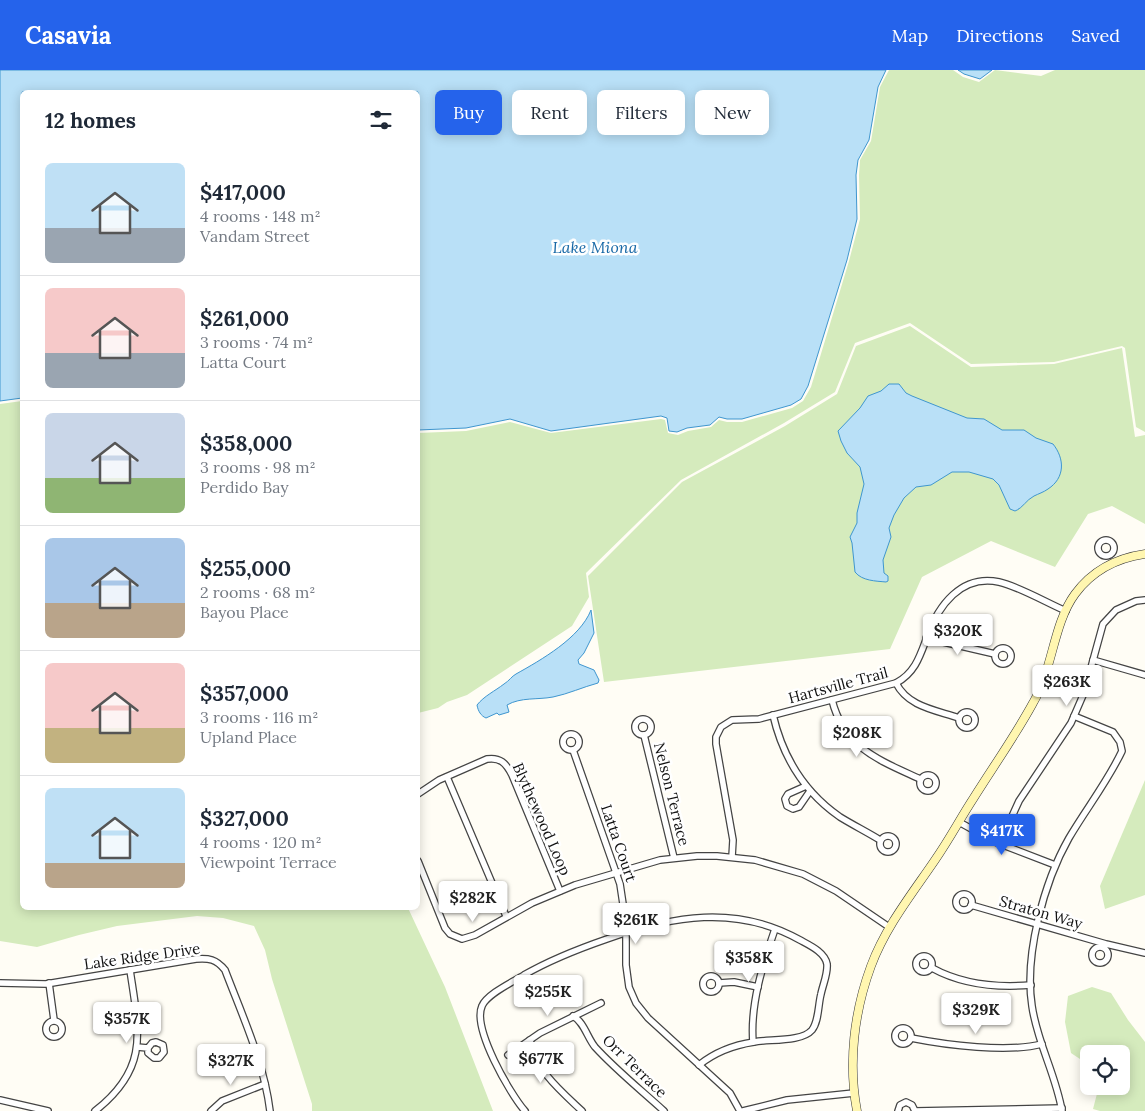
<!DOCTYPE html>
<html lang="en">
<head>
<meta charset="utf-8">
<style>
	body { margin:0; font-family:Lora,serif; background:#f6f6f7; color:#1f2937; height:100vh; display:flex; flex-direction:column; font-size:19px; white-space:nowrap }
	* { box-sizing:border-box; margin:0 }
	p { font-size:16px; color:#747a83 }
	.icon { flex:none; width:28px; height:28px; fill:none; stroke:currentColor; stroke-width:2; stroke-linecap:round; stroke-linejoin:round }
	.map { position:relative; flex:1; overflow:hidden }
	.drawer { position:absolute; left:20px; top:20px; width:400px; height:820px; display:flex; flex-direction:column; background:#fff; border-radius:8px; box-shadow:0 2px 12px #0003 }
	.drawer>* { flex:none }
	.banner { position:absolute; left:435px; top:20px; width:475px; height:45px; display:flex; gap:10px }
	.tools { position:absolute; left:1080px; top:975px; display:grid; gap:10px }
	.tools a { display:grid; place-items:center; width:50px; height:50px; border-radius:8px; background:#fff; box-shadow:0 2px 12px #0003; font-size:25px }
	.price { position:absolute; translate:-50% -42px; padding:0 11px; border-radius:5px; background:#fff; color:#222; font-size:16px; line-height:32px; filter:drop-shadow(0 1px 2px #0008) }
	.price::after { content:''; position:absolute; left:50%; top:30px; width:15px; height:11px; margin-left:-8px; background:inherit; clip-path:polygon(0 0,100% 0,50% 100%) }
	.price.on { background:#2563eb; color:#fff }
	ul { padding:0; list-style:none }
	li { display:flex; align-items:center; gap:15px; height:125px; padding:0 25px }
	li+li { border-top:1px solid #e0e1e3 }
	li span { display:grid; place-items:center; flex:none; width:140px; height:100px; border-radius:8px; color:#555 }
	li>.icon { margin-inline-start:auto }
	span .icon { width:60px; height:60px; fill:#fffc; stroke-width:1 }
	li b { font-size:21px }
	h2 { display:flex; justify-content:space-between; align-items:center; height:60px; padding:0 25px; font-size:21px }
	.chip { padding:0 18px; border-radius:8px; background:#fff; box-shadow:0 2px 12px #0003; font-size:18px; line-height:45px }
	.chip.on { background:#2563eb; color:#fff }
	header { display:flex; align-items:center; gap:30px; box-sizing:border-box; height:70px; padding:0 25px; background:#2563eb; color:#fff }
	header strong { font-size:24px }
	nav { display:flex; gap:28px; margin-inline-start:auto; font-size:18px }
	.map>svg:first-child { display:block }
	.green { fill:#d5ebbd }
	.water { fill:#b9e0f7; stroke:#3f96cf }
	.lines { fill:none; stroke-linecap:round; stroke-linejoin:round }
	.street-casing { stroke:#444; stroke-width:8 }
	.secondary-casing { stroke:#333; stroke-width:9 }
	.street { stroke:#fff; stroke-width:5.5 }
	.secondary { stroke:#fff6b0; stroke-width:8 }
	.labels { text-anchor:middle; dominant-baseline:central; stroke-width:5; stroke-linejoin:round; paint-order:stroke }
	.street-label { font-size:15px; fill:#111; stroke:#fff }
	.water-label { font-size:16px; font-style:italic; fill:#1768a6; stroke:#fff }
</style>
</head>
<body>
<header>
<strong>Casavia</strong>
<nav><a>Map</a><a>Directions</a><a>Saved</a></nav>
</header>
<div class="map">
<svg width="1145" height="1041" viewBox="0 0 1145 1041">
	<rect width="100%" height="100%" fill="#fffdf5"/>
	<g class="green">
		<polygon points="889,0 953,0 963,7 979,12 995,0 1041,6 1055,0 1145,0 1145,362 1136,357 1125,278 1122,276 1054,292 971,294 910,253 855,273 835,322 784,353 681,410 586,503 589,527 572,556 467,625 447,632 438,638 418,643 418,363 466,361 510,352 551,363 661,349 665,350 668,363 678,365 688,361 711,357 719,350 727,352 742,352 792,338 803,331 811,317 849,191 860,149 859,105 860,90 871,71 880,17"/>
		<polygon points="910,256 971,297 1054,294 1122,278 1135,367 1145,365 1145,454 1112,436 1088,444 1055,497 991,471 922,507 890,579 604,612 588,506 682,412 785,356 837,324 856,276"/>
		<polygon points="22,331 22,838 408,838 445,917 493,1041 312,1041 312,1034 272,909 265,880 254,856 223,848 197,846 117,856 79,865 37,877 0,871 0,334"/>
		<polygon points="1145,710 1145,825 1105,839 1100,816"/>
		<polygon points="1092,917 1111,923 1128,950 1145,972 1145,1041 1100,1041 1093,1039 1099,1016 1121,1016 1121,984 1089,984 1089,995 1071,983 1065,952 1068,926"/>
	</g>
	<g class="water">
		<polygon points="0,0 886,0 878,17 869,70 858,90 856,105 857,149 847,190 808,316 801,329 791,335 742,349 727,349 719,347 710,355 687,358 677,362 669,361 667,348 661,346 551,361 510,349 466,358 418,360 418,22 22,22 22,328 0,331"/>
		<polygon points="958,0 992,0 980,9 964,4"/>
		<path d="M889,314H899L906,323L912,326L967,348L984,349L1002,360H1024L1036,368L1053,374C1065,389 1065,408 1048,419C1044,422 1038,424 1034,426C1026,430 1023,438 1015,441L1010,439L999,415L993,409L969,402H952L931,415L916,417L904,428L894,445L889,458L891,467L883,490L884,503L888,506V511L886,512C876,511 862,511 855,502L852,473L850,467L857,453V443L864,414L860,397L847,383L841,371L838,361L860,338L868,326L881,321Z"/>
		<path d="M591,540L594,563L584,583L578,590L579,594L594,600L599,610L598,613C583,617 568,624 553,627C537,630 521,627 507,635L509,642L499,645L497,643L486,648C481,646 478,641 477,635C484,626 495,621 504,614C509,611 512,606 516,604C541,590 580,568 591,540Z"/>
	</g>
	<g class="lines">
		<g class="street-casing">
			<g id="street">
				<circle cx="1106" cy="478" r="8"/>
				<polyline points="926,568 995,584"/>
				<circle cx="1003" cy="586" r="8"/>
				<polyline points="1093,590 1145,605"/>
				<path d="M896,613C908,637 936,640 959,648"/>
				<path d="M832,630C844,678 879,690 920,709"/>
				<circle cx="967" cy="650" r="8"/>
				<path d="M773,645C783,688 804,722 840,747C853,755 867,762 880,770"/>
				<circle cx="643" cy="657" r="8"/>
				<circle cx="571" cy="672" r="8"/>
				<polyline points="644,665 674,788"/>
				<polyline points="573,680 620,814 626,854 626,895 629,917 636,933 648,948 730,1023 740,1041"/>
				<circle cx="928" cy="713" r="8"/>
				<polyline points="447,707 506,846"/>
				<polyline points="806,716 788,724 785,729 787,736 793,739 799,737 810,721"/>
				<path d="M418,724L439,710L487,689C500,687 506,693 512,705L560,821"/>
				<polyline points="959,752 995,772 1055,795"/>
				<circle cx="888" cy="774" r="8"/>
				<polyline points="1000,773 1019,731 1071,653 1084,623 1103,554 1116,540 1136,531 1145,530"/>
				<path d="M732,787L733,770L716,674V667L721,657L732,650L759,649L896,613C915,603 920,586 927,567C938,536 961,504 999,512C1018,516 1047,533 1066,541"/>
				<polyline points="418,791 445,858 450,864 462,869 475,865 532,833 575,815 660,790 697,786 717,786 755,790 803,804 836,821 889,857"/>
				<circle cx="964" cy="832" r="8"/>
				<polyline points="971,835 1106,874 1145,883"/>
				<circle cx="1100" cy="885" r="8"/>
				<circle cx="924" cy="894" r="8"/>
				<path d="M932,898C963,915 996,918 1031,915"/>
				<circle cx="711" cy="914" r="8"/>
				<path d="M0,913L46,914L196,889C209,888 216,889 225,900C242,945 264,992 270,1041"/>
				<polyline points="49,913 54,950"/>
				<polyline points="719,913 734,912 758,917"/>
				<path d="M573,946C584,952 587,967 595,977C616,1000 641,1020 664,1041"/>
				<circle cx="54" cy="959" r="8"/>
				<circle cx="903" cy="966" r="8"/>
				<path d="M911,968C946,975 1008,983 1042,974"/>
				<path d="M530,970C534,999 562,1022 582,1041"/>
				<path d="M753,972C750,934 763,894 775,859"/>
				<polyline points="137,977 148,978 152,973 156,972 163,975 164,982 159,988 154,988 148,983 148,978"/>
				<polyline points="508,985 540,963 601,933"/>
				<polyline points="0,1030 48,1041"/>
				<path d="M95,1041C150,998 139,961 130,900"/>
				<polyline points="211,1041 222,1031 265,1014"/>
				<path d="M525,1041C510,1024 472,958 482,936C487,924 513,912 524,905C550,890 578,879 607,869C672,846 736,834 800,870C809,875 825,882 827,894C828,904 823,914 821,924C818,935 819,951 812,960C802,972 769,969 754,972C734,975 714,983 699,995"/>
				<polyline points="743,1041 787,1030 854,1023"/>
				<polyline points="898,1041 900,1035 906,1032 912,1035 915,1041 1062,1038"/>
				<path d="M1062,1041C1056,1005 1037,972 1032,936C1024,885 1044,812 1069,768C1086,739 1108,711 1122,681L1120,672L1113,662L1074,646"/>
			</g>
		</g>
		<g class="secondary-casing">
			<path id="secondary" d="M857,1041C848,993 854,942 871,896C886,856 912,824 935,790C949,770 960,749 973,729C993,697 1015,666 1033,633C1053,599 1053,554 1075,524C1092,501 1117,488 1145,484"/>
		</g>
		<use href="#street" class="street"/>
		<use href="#secondary" class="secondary"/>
	</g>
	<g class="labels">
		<g class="street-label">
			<text transform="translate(838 615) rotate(-15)">Hartsville Trail</text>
			<text transform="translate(672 724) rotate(76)">Nelson Terrace</text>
			<text transform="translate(542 749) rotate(66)">Blythewood Loop</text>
			<text transform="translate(619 773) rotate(71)">Latta Court</text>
			<text transform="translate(1041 842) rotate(16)">Straton Way</text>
			<text transform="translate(142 886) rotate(-8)">Lake Ridge Drive</text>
			<text transform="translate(635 996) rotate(44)">Orr Terrace</text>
		</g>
		<g class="water-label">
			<text x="595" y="177">Lake Miona</text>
		</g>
	</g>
</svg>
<div class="tools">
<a><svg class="icon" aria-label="locate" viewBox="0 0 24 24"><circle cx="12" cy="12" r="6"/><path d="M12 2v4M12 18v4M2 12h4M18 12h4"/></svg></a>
</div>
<b class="price" style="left:958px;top:586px">$320K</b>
<b class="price" style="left:1067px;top:637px">$263K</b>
<b class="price" style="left:857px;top:688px">$208K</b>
<b class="price on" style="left:1002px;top:786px">$417K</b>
<b class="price" style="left:473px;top:853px">$282K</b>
<b class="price" style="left:636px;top:875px">$261K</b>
<b class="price" style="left:749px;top:913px">$358K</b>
<b class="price" style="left:548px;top:947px">$255K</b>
<b class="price" style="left:976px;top:965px">$329K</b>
<b class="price" style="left:127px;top:974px">$357K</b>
<b class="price" style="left:541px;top:1014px">$677K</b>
<b class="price" style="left:231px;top:1016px">$327K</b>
<div class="banner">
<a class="chip on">Buy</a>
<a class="chip">Rent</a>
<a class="chip">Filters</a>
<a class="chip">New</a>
</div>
<section class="drawer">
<h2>12 homes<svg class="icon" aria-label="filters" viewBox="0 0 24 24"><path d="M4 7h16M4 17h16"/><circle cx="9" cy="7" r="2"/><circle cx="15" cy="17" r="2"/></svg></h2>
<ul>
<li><span style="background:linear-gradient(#bfe0f5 65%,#9aa5b1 0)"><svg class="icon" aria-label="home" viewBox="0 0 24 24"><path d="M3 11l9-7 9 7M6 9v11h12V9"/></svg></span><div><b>$417,000</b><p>4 rooms · 148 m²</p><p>Vandam Street</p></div></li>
<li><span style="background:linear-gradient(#f6c9c9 65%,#9aa5b1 0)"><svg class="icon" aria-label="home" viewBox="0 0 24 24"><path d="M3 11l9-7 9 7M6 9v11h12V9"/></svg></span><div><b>$261,000</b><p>3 rooms · 74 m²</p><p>Latta Court</p></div></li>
<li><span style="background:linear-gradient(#c9d6e8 65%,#8fb573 0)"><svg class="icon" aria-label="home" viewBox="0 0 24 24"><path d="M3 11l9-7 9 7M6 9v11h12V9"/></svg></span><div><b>$358,000</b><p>3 rooms · 98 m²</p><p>Perdido Bay</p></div></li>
<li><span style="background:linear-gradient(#a9c7e8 65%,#b9a48a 0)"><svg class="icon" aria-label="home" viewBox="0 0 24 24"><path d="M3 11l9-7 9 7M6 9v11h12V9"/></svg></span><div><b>$255,000</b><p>2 rooms · 68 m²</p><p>Bayou Place</p></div></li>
<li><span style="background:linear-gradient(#f6c9c9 65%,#c2b280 0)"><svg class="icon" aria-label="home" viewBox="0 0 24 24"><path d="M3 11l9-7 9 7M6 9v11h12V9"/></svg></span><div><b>$357,000</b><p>3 rooms · 116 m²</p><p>Upland Place</p></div></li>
<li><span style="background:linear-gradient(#bfe0f5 75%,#b9a48a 0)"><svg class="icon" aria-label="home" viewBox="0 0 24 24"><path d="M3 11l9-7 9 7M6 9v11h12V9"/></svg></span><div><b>$327,000</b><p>4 rooms · 120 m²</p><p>Viewpoint Terrace</p></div></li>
</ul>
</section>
</div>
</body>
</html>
